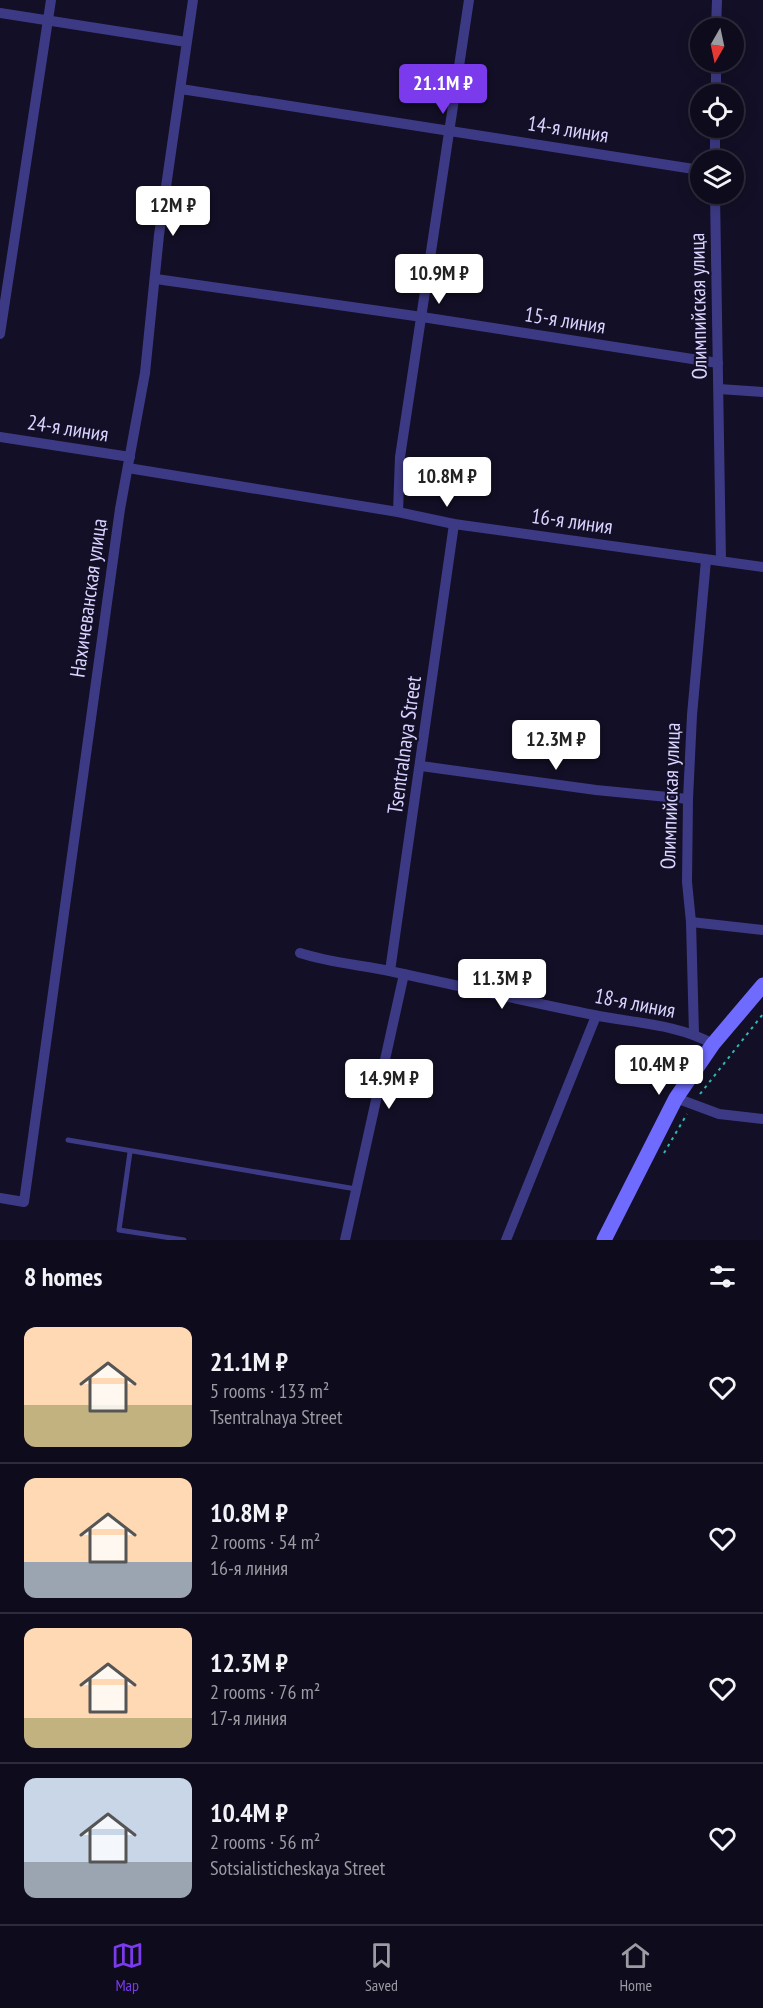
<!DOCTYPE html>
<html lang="en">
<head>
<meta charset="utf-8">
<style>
	body { margin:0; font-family:"PT Sans Narrow",sans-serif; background:#171425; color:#f1f3f6; height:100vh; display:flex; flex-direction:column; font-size:22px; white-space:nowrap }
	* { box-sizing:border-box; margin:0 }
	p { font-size:20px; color:#9b9ba3 }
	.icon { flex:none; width:33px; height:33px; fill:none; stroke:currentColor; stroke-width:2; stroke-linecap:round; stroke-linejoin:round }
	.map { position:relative; height:1240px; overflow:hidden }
	.sheet { display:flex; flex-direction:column; background:#0e0b1c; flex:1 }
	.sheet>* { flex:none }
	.needle { width:39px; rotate:189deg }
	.fabs { position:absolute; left:690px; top:18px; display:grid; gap:12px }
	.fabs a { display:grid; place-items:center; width:54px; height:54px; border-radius:50%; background:#0e0b1c; box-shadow:0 3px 15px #0003,0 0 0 2px #2e2b3b; font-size:30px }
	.price { position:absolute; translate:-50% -51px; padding:0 14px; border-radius:6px; background:#fff; color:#222; font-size:20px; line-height:39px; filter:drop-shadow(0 2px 3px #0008) }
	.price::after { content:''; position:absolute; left:50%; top:36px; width:18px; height:14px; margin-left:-9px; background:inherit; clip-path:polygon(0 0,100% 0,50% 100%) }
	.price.selected { background:#7c3aed; color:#fff }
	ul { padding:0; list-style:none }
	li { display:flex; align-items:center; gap:18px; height:150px; padding:0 24px }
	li+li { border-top:2px solid #2e2b3b }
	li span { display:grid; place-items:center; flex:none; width:168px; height:120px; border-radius:12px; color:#555 }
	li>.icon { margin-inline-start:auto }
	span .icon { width:72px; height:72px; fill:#fffc; stroke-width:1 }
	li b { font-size:26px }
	h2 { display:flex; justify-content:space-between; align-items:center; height:72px; padding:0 24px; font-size:26px }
	.dock { display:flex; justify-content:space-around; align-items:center; height:84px; border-top:2px solid #2e2b3b; background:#0e0b1c; font-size:16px; color:#9b9ba3 }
	.dock a { display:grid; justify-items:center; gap:3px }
	.dock .selected { color:#7c3aed }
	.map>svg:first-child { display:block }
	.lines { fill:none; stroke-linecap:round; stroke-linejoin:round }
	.path { stroke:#2fb8b0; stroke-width:2; stroke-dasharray:3 4.5; stroke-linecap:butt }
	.lane { stroke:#3d3a85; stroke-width:5 }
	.street { stroke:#3d3a85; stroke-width:10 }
	.secondary { stroke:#6f6bff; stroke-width:15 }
	.labels { text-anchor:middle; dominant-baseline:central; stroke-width:4.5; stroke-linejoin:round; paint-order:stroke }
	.street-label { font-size:21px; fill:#d9d4ff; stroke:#130f26 }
</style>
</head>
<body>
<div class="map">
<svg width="763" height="1240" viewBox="0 0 763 1240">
	<rect width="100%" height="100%" fill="#130f26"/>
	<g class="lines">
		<g class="path">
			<polyline points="700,1094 763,1014"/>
			<polyline points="664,1153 687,1114"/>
		</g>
		<g class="lane">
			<polyline points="68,1140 356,1189"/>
			<polyline points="130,1152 119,1230 184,1240"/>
		</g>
		<g class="street">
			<polyline points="0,13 186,42"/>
			<polyline points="716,28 717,0"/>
			<polyline points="181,89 700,170"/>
			<polyline points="716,94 716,62"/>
			<polyline points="715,160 715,128"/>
			<polyline points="715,194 721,561"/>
			<polyline points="156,279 422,317 718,363"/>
			<polyline points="0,334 51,0"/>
			<polyline points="719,389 763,392"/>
			<polyline points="0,437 130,457"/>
			<polyline points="128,468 398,512 454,524 763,567"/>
			<polyline points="398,512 400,457 469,0"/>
			<polyline points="421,766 596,790 688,799"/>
			<polyline points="691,922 763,930"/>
			<path d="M300,953C331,963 362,965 394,972C461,986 527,1002 594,1015C633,1023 678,1024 713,1044"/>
			<polyline points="390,971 454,524"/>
			<polyline points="694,1034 691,922 687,882 688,799 692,715 706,560"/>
			<polyline points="676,1098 719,1114 763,1119"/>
			<polyline points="0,1198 24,1202 120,509 145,373 159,235 193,0"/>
			<polyline points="345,1240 404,974"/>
			<polyline points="506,1240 596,1016"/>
		</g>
		<polyline class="secondary" points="604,1240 676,1098 713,1044 763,985"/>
	</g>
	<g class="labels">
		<g class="street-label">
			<text transform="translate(568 129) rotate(9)">14-я линия</text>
			<text transform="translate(698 306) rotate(-91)">Олимпийская улица</text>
			<text transform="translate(565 320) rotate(9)">15-я линия</text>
			<text transform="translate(68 428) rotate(9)">24-я линия</text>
			<text transform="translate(572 521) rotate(8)">16-я линия</text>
			<text transform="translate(88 598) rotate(-82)">Нахичеванская улица</text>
			<text transform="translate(404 745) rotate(-82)">Tsentralnaya Street</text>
			<text transform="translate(670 796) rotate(-88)">Олимпийская улица</text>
			<text transform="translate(635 1003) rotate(11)">18-я линия</text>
		</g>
	</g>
</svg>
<div class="fabs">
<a><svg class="needle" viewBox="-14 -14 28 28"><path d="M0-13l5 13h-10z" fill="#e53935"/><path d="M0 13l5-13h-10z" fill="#9b9ba3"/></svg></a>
<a><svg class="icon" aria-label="locate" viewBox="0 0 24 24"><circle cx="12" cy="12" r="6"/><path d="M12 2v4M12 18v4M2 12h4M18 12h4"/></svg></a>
<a><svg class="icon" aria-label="layers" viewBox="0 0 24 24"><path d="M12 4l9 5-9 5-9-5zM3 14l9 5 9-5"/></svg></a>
</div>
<b class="price selected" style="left:443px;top:115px">21.1M ₽</b>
<b class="price" style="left:173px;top:237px">12M ₽</b>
<b class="price" style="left:439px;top:305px">10.9M ₽</b>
<b class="price" style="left:447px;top:508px">10.8M ₽</b>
<b class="price" style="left:556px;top:771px">12.3M ₽</b>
<b class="price" style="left:502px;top:1010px">11.3M ₽</b>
<b class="price" style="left:659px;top:1096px">10.4M ₽</b>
<b class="price" style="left:389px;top:1110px">14.9M ₽</b>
</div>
<section class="sheet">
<h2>8 homes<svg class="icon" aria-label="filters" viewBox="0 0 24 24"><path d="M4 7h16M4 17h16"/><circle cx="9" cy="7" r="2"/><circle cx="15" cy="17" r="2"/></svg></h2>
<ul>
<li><span style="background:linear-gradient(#ffd9b3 65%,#c2b280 0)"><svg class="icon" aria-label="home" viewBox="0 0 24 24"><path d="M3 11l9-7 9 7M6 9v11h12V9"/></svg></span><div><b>21.1M ₽</b><p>5 rooms · 133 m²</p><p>Tsentralnaya Street</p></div><svg class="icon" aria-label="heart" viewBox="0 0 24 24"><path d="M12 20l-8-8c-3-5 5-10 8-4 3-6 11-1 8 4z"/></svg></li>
<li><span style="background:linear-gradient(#ffd9b3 70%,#9aa5b1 0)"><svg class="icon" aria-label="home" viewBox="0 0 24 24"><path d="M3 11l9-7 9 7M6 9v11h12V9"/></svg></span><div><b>10.8M ₽</b><p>2 rooms · 54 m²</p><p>16-я линия</p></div><svg class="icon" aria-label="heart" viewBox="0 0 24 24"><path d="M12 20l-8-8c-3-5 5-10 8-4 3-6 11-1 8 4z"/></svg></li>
<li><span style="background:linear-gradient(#ffd9b3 75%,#c2b280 0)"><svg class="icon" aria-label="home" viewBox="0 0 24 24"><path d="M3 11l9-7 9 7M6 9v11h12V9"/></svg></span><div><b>12.3M ₽</b><p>2 rooms · 76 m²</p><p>17-я линия</p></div><svg class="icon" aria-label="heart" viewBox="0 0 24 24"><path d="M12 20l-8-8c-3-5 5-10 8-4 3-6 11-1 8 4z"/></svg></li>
<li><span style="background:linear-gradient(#c9d6e8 70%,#9aa5b1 0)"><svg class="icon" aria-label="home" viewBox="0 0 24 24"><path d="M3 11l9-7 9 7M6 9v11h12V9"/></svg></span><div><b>10.4M ₽</b><p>2 rooms · 56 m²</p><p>Sotsialisticheskaya Street</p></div><svg class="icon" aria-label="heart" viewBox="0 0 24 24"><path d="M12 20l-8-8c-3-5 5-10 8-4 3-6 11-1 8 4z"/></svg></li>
</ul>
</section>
<nav class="dock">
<a class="selected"><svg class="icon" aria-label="map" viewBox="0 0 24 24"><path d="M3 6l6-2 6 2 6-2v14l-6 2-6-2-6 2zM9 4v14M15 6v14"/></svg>Map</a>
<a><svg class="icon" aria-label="saved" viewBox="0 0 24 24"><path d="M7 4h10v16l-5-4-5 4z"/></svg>Saved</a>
<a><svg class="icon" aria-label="home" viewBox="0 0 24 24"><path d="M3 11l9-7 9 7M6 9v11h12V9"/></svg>Home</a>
</nav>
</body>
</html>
